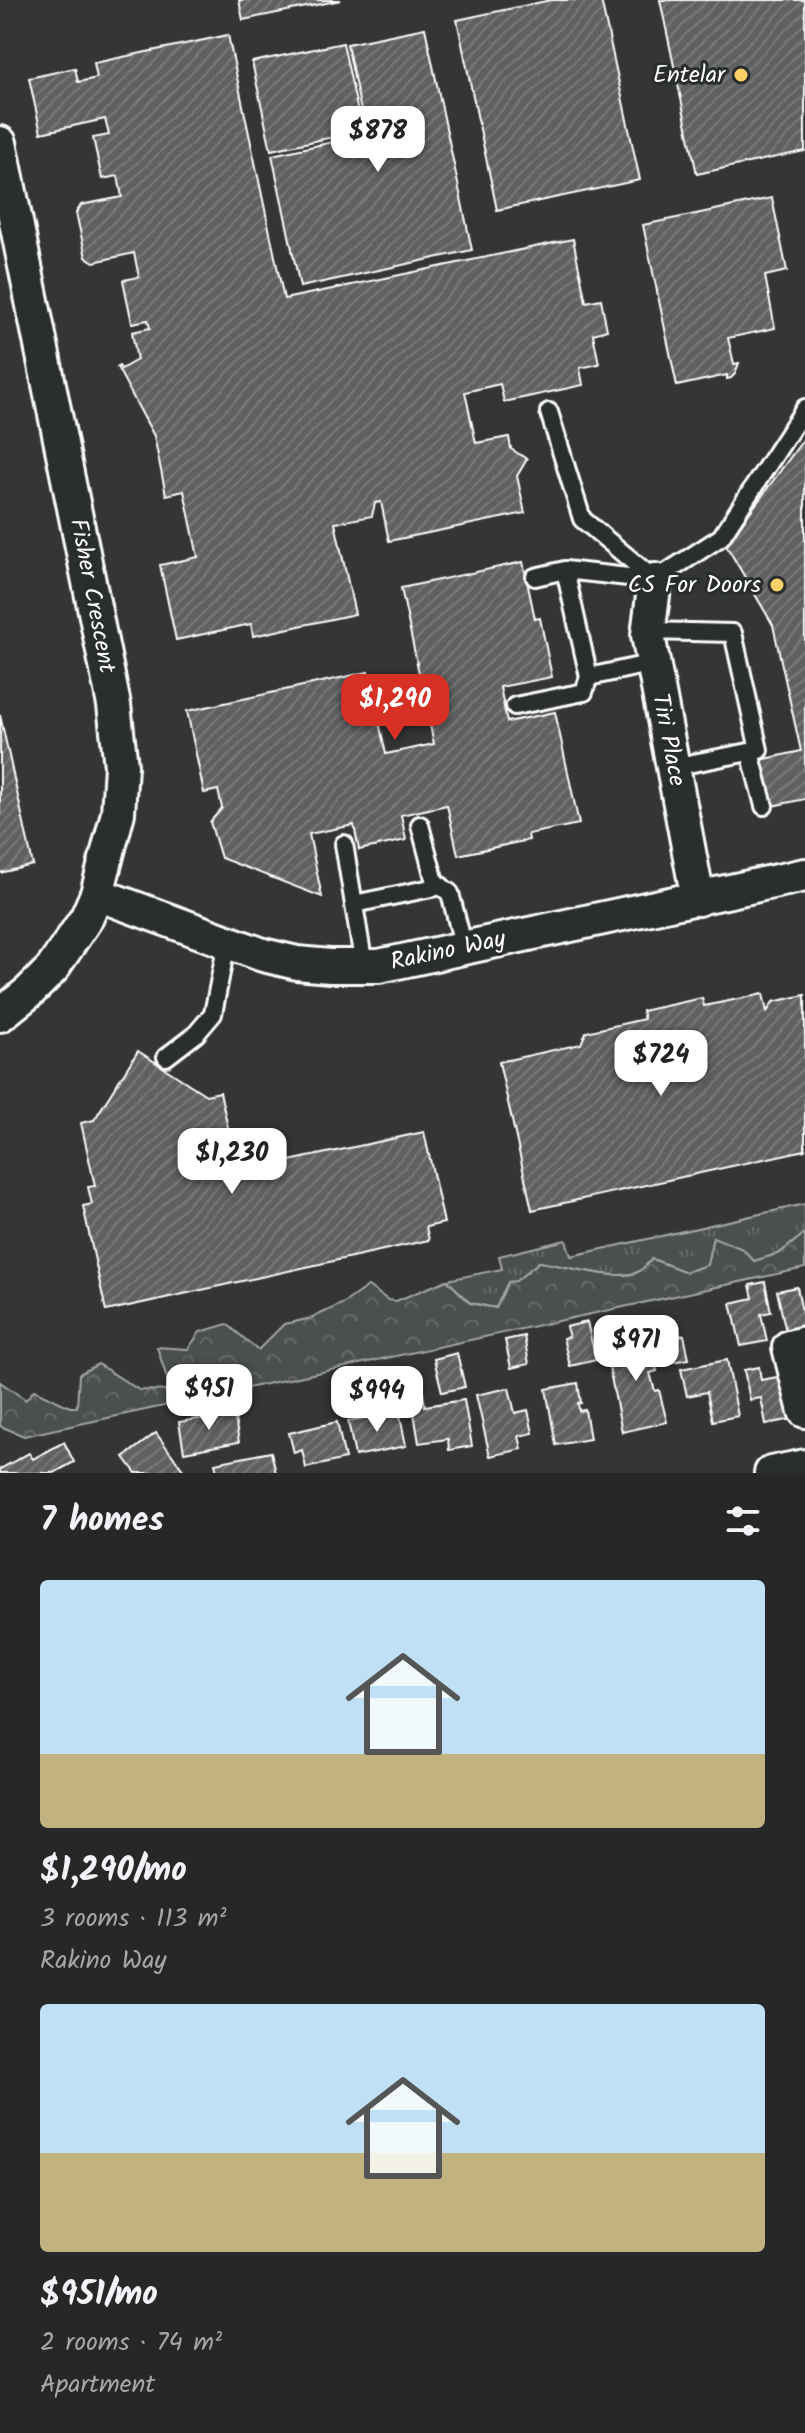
<!DOCTYPE html>
<html lang="en">
<head>
<meta charset="utf-8">
<style>
	body { margin:0; font-family:Kalam,sans-serif; background:#2e3030; color:#f1f3f6; height:100vh; display:flex; flex-direction:column; font-size:30px; white-space:nowrap }
	* { box-sizing:border-box; margin:0 }
	p { font-size:26px; color:#a4a6a8 }
	.icon { flex:none; width:44px; height:44px; fill:none; stroke:currentColor; stroke-width:2; stroke-linecap:round; stroke-linejoin:round }
	.map { position:relative; height:1473px; overflow:hidden }
	.sheet { display:flex; flex-direction:column; background:#262828; flex:1 }
	.sheet>* { flex:none }
	.price { position:absolute; translate:-50% -68px; padding:0 18px; border-radius:16px; background:#fff; color:#222; font-size:26px; line-height:52px; filter:drop-shadow(0 2px 4px #0008) }
	.price::after { content:''; position:absolute; left:50%; top:48px; width:24px; height:18px; margin-left:-12px; background:inherit; clip-path:polygon(0 0,100% 0,50% 100%) }
	.price.active { background:#d93025; color:#fff }
	ul { padding:0; list-style:none }
	li { display:grid; align-content:center; gap:16px; height:424px; padding:0 40px }
	li span { display:grid; place-items:center; height:248px; border-radius:8px; color:#555 }
	li>.icon { margin-inline-start:auto }
	span .icon { width:144px; height:144px; fill:#fffc; stroke-width:1 }
	li b { font-size:34px }
	h2 { display:flex; justify-content:space-between; align-items:center; height:96px; padding:0 40px; font-size:34px }
	.map>svg:first-child { display:block }
	.grass { fill:url(#grass-tufts); stroke:#a6a7a8; stroke-width:2 }
	.forest { fill:url(#forest-crowns); stroke:#a6a7a8; stroke-width:2 }
	.building { fill:url(#building-hatch); stroke:#fff; stroke-width:2 }
	.lines { fill:none; stroke-linecap:round; stroke-linejoin:round }
	.service-casing { stroke:#fff; stroke-width:22 }
	.minor-casing { stroke:#fff; stroke-width:38 }
	.service { stroke:#2a2d2e; stroke-width:16 }
	.minor { stroke:#2a2d2e; stroke-width:32 }
	.poi-dot { fill:#ffd166; stroke:#2a2d2e; stroke-width:3 }
	.labels { text-anchor:middle; dominant-baseline:central; stroke-width:6; stroke-linejoin:round; paint-order:stroke }
	.poi-label { font-size:24px; fill:#fff; stroke:#2a2d2e; text-anchor:end }
	.street-label { font-size:24px; fill:#fff; stroke:#2a2d2e }
</style>
</head>
<body>
<div class="map">
<svg width="805" height="1473" viewBox="0 0 805 1473">
	<defs>
		<pattern id="grass-tufts" width="24" height="20" patternUnits="userSpaceOnUse" patternTransform="scale(2)"><rect width="24" height="20" fill="#4c4f50"/><path d="M3 7l-1-3M5 7V3M7 7l1-3M15 17l-1-3M17 17v-4M19 17l1-3" fill="none" stroke="#67696a"/></pattern>
		<pattern id="forest-crowns" width="20" height="18" patternUnits="userSpaceOnUse" patternTransform="scale(2)"><rect width="20" height="18" fill="#4c4f50"/><path d="M2 6a3 3 0 1 1 6 0M12 15a3 3 0 1 1 6 0" fill="none" stroke="#67696a"/></pattern>
		<pattern id="building-hatch" width="6" height="6" patternUnits="userSpaceOnUse" patternTransform="scale(2)"><rect width="6" height="6" fill="#5f6162"/><path d="M-1 1l2-2M0 6l6-6M5 7l2-2" fill="none" stroke="#77797a"/></pattern>
	</defs>
	<rect width="100%" height="100%" fill="#333536"/>
	<filter id="ink" filterUnits="userSpaceOnUse"><feTurbulence type="fractalNoise" baseFrequency=".0125" numOctaves="2"/><feDisplacementMap in="SourceGraphic" scale="16" xChannelSelector="R" yChannelSelector="G"/><feConvolveMatrix kernelMatrix="1 2 1 2 8 2 1 2 1" color-interpolation-filters="sRGB"/></filter>
	<g filter="url(#ink)">
		<path class="grass" d="M805,1204V1233L780,1253L754,1262L713,1237L707,1265L686,1272L652,1259C648,1263 643,1269 638,1272C617,1282 563,1265 539,1262L516,1282L508,1283L496,1308L470,1303L447,1280L502,1269L499,1256L566,1240L571,1256Z"/>
		<path class="forest" d="M805,1233V1268L24,1436L0,1426V1382L26,1400L34,1390L70,1407H77L79,1374L98,1364L139,1390L171,1391L157,1347L188,1349L200,1332L227,1324L258,1350L284,1324L312,1318L344,1303L368,1286L388,1300L396,1301L447,1280L470,1303L496,1308L508,1282L516,1281L539,1262C563,1265 617,1282 638,1272C643,1269 648,1263 652,1259L686,1272L707,1265L713,1237L743,1249L754,1261L780,1253Z"/>
		<g class="building">
			<polygon points="239,0 341,0 243,20"/>
			<polygon points="551,0 601,0 640,180 497,210 457,20"/>
			<polygon points="660,0 805,0 805,151 697,174"/>
			<polygon points="425,28 472,250 300,287 272,155 366,135 347,44"/>
			<polygon points="228,35 284,299 573,239 586,302 601,299 607,330 593,334 599,364 580,368 583,385 504,402 500,384 465,392 476,443 509,437 511,449 527,459 517,476 525,513 389,541 381,502 375,503 372,516 335,523 355,614 253,636 251,624 176,640 160,565 198,557 184,491 166,495 154,436 117,367 119,366 121,369 137,360 132,332 150,328 148,320 132,323 123,280 139,277 134,253 94,262 86,257 76,213 81,205 122,197 118,176 102,179 93,138 109,135 105,119 41,133 29,78 75,68 78,82 97,78 94,63"/>
			<polygon points="343,43 362,131 271,150 252,62"/>
			<polygon points="772,198 787,271 765,276 775,328 728,338 734,364 739,363 735,374 731,378 727,379 727,375 677,386 643,225"/>
			<polygon points="805,437 805,799 772,806 761,760 801,751 773,625 726,545"/>
			<polygon points="523,562 535,619 540,618 552,677 500,687 507,722 555,712 579,824 528,834 529,840 458,855 447,805 401,815 406,840 359,850 354,825 309,834 322,897 221,858 210,822 222,808 218,790 204,793 187,711 368,672 386,754 434,744 401,588"/>
			<polygon points="0,715 33,865 0,873"/>
			<polygon points="763,994 767,1012 773,1002 805,995 805,1150 532,1210 499,1062 581,1044 586,1032 644,1019 642,1011 702,998 704,1006"/>
			<polygon points="138,1051 206,1095 220,1092 238,1172 424,1132 444,1223 426,1227 429,1240 106,1311 83,1206 92,1204 88,1187 95,1186 81,1123 94,1120"/>
			<polygon points="765,1282 771,1312 761,1314 767,1341 741,1346 731,1303 753,1298 750,1285"/>
			<polygon points="797,1287 805,1327 786,1332 777,1291"/>
			<polygon points="587,1322 596,1360 570,1366 563,1338 569,1337 566,1327"/>
			<polygon points="647,1331 657,1371 650,1373 655,1391 659,1390 667,1422 622,1432 607,1357 620,1354 616,1338"/>
			<polygon points="684,1335 689,1359 666,1363 662,1339"/>
			<polygon points="524,1336 529,1364 511,1368 505,1340"/>
			<polygon points="457,1353 465,1387 442,1392 434,1359"/>
			<polygon points="727,1360 738,1416 713,1421 707,1392 687,1396 681,1369"/>
			<polygon points="759,1367 761,1380 783,1376 793,1419 766,1424 761,1398 750,1400 744,1370"/>
			<polygon points="578,1383 581,1403 578,1403 579,1411 585,1410 590,1439 556,1445 546,1389"/>
			<polygon points="509,1388 515,1413 528,1410 533,1433 519,1436 522,1449 490,1456 476,1395"/>
			<polygon points="423,1393 425,1406 464,1400 472,1446 449,1450 448,1439 419,1443 411,1395"/>
			<polygon points="399,1411 406,1446 355,1456 348,1421"/>
			<polygon points="234,1413 239,1442 184,1452 179,1422"/>
			<polygon points="337,1422 345,1459 306,1468 302,1450 294,1453 289,1433"/>
			<polygon points="156,1433 183,1470 180,1473 136,1473 124,1457"/>
			<polygon points="64,1442 74,1462 54,1473 0,1473 0,1469 29,1453 33,1459"/>
			<polygon points="271,1452 276,1473 217,1473 215,1463"/>
		</g>
		<g class="lines">
			<g class="service-casing">
				<g id="service">
					<polyline points="565,570 589,677"/>
					<polyline points="535,577 565,570 655,580 582,519 549,412"/>
					<polyline points="655,580 721,537 805,408"/>
					<polyline points="648,631 733,633 759,750 673,767"/>
					<polyline points="515,706 584,692 589,677 653,663"/>
					<polyline points="750,752 764,806"/>
					<polyline points="420,825 435,882 450,893 464,948"/>
					<polyline points="344,844 364,966"/>
					<polyline points="354,904 441,886"/>
					<polyline points="166,1057 196,1034 213,1014 227,942"/>
				</g>
			</g>
			<g class="minor-casing">
				<g id="minor">
					<polyline points="0,143 114,705 121,766 118,813 97,894 87,917 52,969 29,992 0,1015"/>
					<polyline points="655,580 648,635 698,899"/>
					<polyline points="97,894 263,955 297,963 330,966 379,966 805,875"/>
					<polyline points="805,1343 789,1347 805,1411"/>
					<polyline points="771,1473 805,1466"/>
				</g>
			</g>
			<use href="#service" class="service"/>
			<use href="#minor" class="minor"/>
		</g>
	</g>
	<g class="poi-dot">
		<circle cx="741" cy="75" r="8"/>
		<circle cx="777" cy="585" r="8"/>
	</g>
	<g class="labels">
		<g class="poi-label">
			<text x="725" y="75">Entelar</text>
			<text x="761" y="585">CS For Doors</text>
		</g>
		<g class="street-label">
			<text transform="translate(92 596) rotate(79)">Fisher Crescent</text>
			<text transform="translate(668 740) rotate(79)">Tiri Place</text>
			<text transform="translate(448 951) rotate(-12)">Rakino Way</text>
		</g>
	</g>
</svg>
<b class="price" style="left:378px;top:174px">$878</b>
<b class="price active" style="left:395px;top:742px">$1,290</b>
<b class="price" style="left:661px;top:1098px">$724</b>
<b class="price" style="left:232px;top:1196px">$1,230</b>
<b class="price" style="left:636px;top:1383px">$971</b>
<b class="price" style="left:209px;top:1432px">$951</b>
<b class="price" style="left:377px;top:1434px">$994</b>
</div>
<section class="sheet">
<h2>7 homes<svg class="icon" aria-label="filters" viewBox="0 0 24 24"><path d="M4 7h16M4 17h16"/><circle cx="9" cy="7" r="2"/><circle cx="15" cy="17" r="2"/></svg></h2>
<ul>
<li><span style="background:linear-gradient(#bfe0f5 70%,#c2b280 0)"><svg class="icon" aria-label="home" viewBox="0 0 24 24"><path d="M3 11l9-7 9 7M6 9v11h12V9"/></svg></span><div><b>$1,290/mo</b><p>3 rooms · 113 m²</p><p>Rakino Way</p></div></li>
<li><span style="background:linear-gradient(#bfe0f5 60%,#c2b280 0)"><svg class="icon" aria-label="home" viewBox="0 0 24 24"><path d="M3 11l9-7 9 7M6 9v11h12V9"/></svg></span><div><b>$951/mo</b><p>2 rooms · 74 m²</p><p>Apartment</p></div></li>
</ul>
</section>
</body>
</html>
